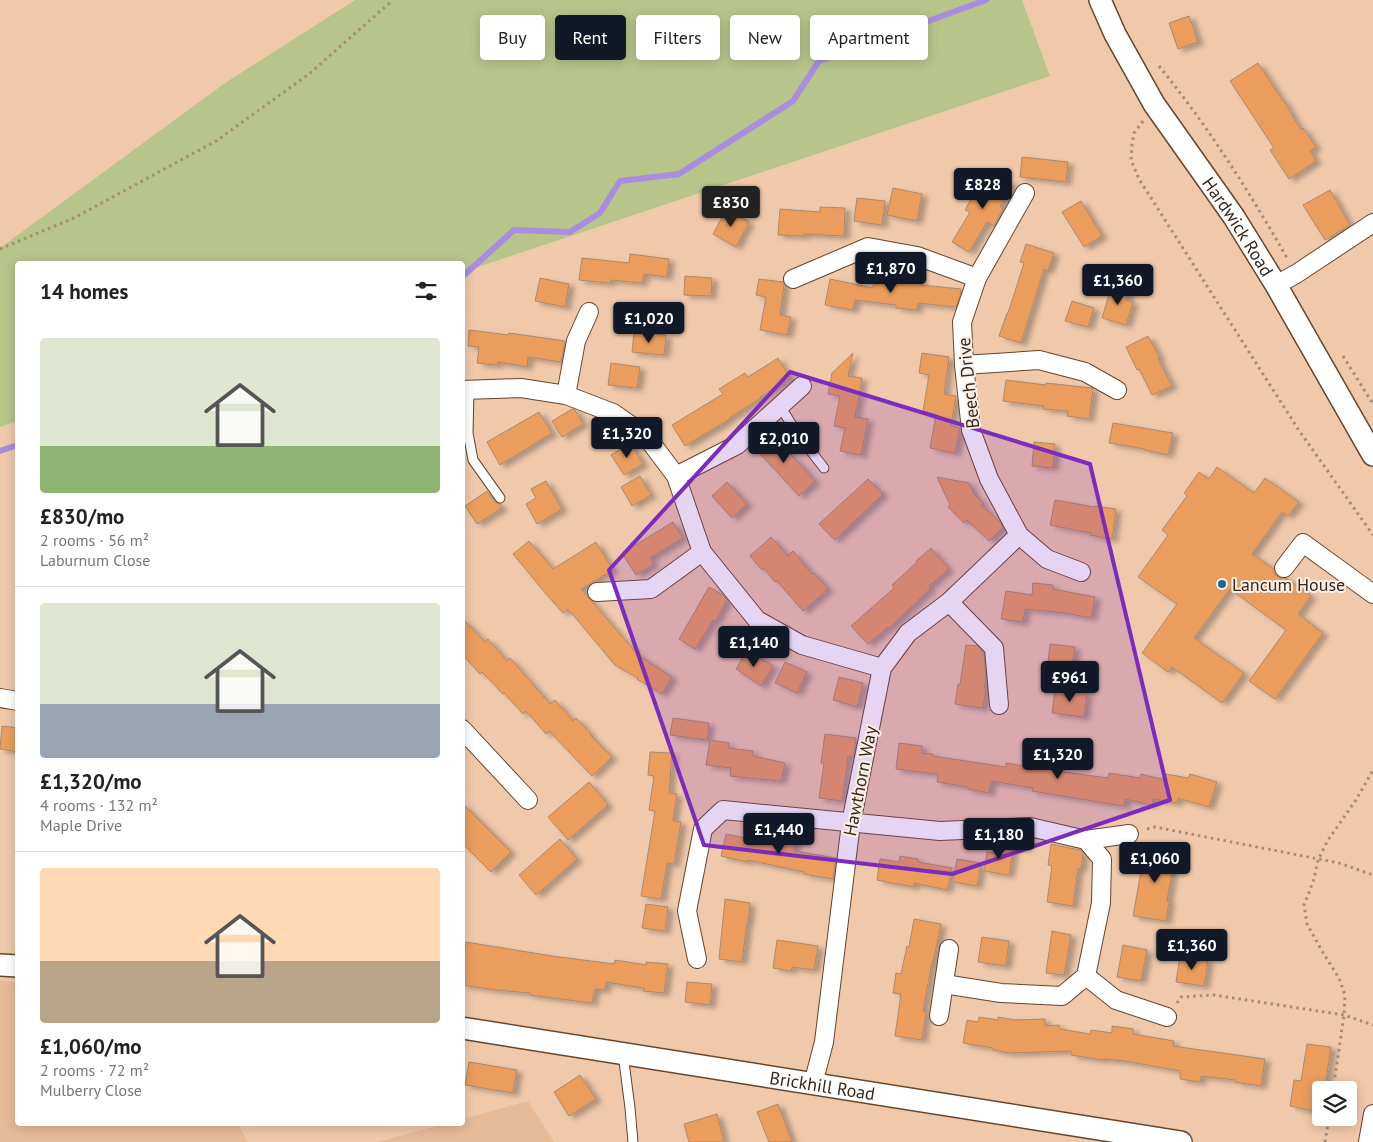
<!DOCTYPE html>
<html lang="en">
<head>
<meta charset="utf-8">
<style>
	body { margin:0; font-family:"PT Sans",sans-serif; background:#f2f2f2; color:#222; height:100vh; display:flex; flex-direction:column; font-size:19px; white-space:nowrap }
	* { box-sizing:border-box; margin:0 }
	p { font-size:16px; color:#767676 }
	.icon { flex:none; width:28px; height:28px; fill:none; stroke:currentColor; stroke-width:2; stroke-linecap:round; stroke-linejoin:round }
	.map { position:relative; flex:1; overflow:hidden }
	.details { position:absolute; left:15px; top:261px; width:450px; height:865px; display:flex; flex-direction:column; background:#fff; border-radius:5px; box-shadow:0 2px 12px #0003 }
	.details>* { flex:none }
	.guide { position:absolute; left:480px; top:15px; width:475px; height:45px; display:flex; gap:10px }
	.tools { position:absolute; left:1312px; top:1081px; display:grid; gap:10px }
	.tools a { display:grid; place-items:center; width:45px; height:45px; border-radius:5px; background:#fff; box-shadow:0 2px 12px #0003; font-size:25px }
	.price { position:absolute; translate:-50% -42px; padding:0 11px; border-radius:5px; background:#111827; color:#fff; font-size:16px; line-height:32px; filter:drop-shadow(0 1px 2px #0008) }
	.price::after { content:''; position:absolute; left:50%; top:30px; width:15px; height:11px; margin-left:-8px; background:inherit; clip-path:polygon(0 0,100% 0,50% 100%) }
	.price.on { background:#222; color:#fff }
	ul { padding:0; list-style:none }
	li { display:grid; align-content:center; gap:10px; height:265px; padding:0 25px }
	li+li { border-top:1px solid #e0e0e0 }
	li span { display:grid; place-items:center; height:155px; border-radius:5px; color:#555 }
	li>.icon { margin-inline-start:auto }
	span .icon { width:90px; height:90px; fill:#fffc; stroke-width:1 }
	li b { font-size:21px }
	h2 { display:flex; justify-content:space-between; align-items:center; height:60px; padding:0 25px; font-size:21px }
	.pill { padding:0 18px; border-radius:5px; background:#fff; box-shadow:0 2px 12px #0003; font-size:18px; line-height:45px }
	.pill.on { background:#111827; color:#fff }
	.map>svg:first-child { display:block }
	.built { fill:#e8bb98 }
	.green { fill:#b7c58b }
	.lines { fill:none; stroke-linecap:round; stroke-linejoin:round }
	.stream { stroke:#a98de0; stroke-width:6 }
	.building { fill:#ea9d5d; stroke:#ad896d; filter:url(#shadow) }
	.service-casing { stroke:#66452b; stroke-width:11 }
	.minor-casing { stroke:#66452b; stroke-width:20 }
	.tertiary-casing { stroke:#66452b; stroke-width:24 }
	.path { stroke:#a88b74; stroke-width:3; stroke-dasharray:2.5 4; stroke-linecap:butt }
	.service { stroke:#fff; stroke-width:9 }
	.minor { stroke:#fff; stroke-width:18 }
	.tertiary { stroke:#fff; stroke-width:21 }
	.marked { fill:#7b2cbf; fill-opacity:0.2; stroke:#7b2cbf; stroke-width:4; stroke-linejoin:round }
	.poi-dot { fill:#0e6a99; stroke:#fcf0e7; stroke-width:2 }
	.labels { text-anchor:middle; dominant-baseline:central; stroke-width:4; stroke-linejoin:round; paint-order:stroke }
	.street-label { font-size:18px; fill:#36271c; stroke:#fcf0e7 }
	.poi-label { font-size:18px; fill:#36271c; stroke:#fcf0e7; text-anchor:start }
</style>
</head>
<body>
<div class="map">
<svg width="1373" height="1142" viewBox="0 0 1373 1142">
	<defs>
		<filter id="shadow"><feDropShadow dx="5.5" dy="3" stdDeviation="2.5" flood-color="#0004"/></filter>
	</defs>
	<rect width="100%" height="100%" fill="#f0c9ab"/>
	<g class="built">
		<polygon points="0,980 17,982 18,1124 238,1124 248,1142 0,1142"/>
		<polygon points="528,1101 554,1142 377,1142 445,1124 462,1124 463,1119"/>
	</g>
	<polygon class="green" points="355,0 1022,0 1050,76 463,272 462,264 18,264 17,421 0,427 0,248 225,83"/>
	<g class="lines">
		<g class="stream">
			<polyline points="462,277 514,230 570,232 600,213 620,181 679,174 793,101 819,61 986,0"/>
			<polyline points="0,451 18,445"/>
		</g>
	</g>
	<g class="building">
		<polygon points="1189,16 1198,42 1178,49 1169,23"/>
		<polygon points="1258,63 1283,101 1284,101 1301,130 1303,128 1316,147 1310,151 1316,161 1289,179 1270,150 1274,148 1230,81"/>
		<polygon points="1022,157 1068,162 1066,182 1020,177"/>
		<polygon points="986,171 1012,184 1000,207 1003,209 994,226 987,222 969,252 952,242 970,212 965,210"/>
		<polygon points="893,188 922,194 917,221 887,215"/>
		<polygon points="1330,190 1350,225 1325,240 1303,205"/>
		<polygon points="857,198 885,201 882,225 854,221"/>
		<polygon points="1081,201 1102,236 1084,247 1062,212"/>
		<polygon points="820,207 845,208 844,236 804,234 804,236 778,235 780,209 820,212"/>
		<polygon points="726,210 749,222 736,247 713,234"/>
		<polygon points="1026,244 1054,253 1048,271 1044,269 1021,343 999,336 1007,313 1008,313 1024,263 1020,262"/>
		<polygon points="630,254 669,259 667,277 644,274 642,283 611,280 610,283 579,280 582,258 629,263"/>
		<polygon points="685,276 712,278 711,296 684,295"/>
		<polygon points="874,277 899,281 900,277 921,279 921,285 961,289 960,296 956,307 918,303 917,310 896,308 896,305 855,300 853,310 825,305 830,279 873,288"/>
		<polygon points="540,278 569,284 565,307 535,301"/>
		<polygon points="759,279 783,282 784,285 780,315 791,317 787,335 760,330 766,297 756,295"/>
		<polygon points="1112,284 1129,290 1126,300 1133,302 1126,325 1102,318"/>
		<polygon points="1072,301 1094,308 1088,327 1065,321"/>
		<polygon points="469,330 508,335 509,333 565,341 561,362 528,357 527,367 498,362 497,365 477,363 479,347 468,346"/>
		<polygon points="634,332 666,335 664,355 632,352"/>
		<polygon points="1148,336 1160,358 1158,359 1172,386 1152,395 1139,369 1137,370 1126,347"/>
		<polygon points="853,353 848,376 862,378 855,417 868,419 861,455 840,451 845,428 834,426 840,396 828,394 832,373"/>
		<polygon points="922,353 949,357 944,394 956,396 951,426 960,428 955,453 930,448 936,414 923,411 929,375 919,373"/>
		<polygon points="778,358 790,378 760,397 761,398 729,418 730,419 685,446 672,425 723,394 719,389 745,373 748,377"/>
		<polygon points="611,363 640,367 637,388 608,385"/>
		<polygon points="1006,380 1046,385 1046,383 1092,388 1093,389 1089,419 1067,416 1068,411 1043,409 1044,406 1003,401"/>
		<polygon points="572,409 575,410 583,424 562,437 552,421"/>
		<polygon points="539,412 552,433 500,465 487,442"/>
		<polygon points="1113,423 1173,433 1168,455 1145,450 1145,449 1109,443"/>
		<polygon points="770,432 815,481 799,496 754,447"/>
		<polygon points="1034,442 1055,444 1053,468 1032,466"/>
		<polygon points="630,443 643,464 624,475 611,455"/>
		<polygon points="1217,467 1254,493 1265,478 1299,502 1288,516 1282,512 1252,554 1274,569 1274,573 1278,577 1282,578 1286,578 1311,596 1298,614 1323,633 1275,699 1249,681 1286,630 1230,589 1194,638 1244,673 1222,703 1172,667 1168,672 1142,653 1177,604 1138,577 1168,535 1162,530 1187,496 1184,493 1199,472 1209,479"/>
		<polygon points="640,476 651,495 632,506 621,487"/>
		<polygon points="937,477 969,483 974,494 983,503 981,505 1001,523 1003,527 989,541 967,520 964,523 948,507 950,505"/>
		<polygon points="868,479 883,494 835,540 819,524"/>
		<polygon points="546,481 562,509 537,524 526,504 536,498 531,489"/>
		<polygon points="727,482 747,504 732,518 712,496"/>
		<polygon points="487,491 495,502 500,504 502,508 477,524 465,506"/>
		<polygon points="1055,500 1094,507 1095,506 1116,509 1112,539 1090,535 1091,533 1050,525"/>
		<polygon points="673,522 683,538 650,558 654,564 636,575 622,553"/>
		<polygon points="771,537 788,556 793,551 812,574 814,573 828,589 803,611 777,581 775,582 764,568 762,570 750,556"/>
		<polygon points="529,541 553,569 596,542 613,570 581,589 638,655 672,677 662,694 637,679 638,678 615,665 568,609 563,613 547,595 513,554"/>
		<polygon points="931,548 949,569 929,586 931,588 889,628 888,627 868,644 851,626 894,588 892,585 917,562 916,561"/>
		<polygon points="1033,583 1053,585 1053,589 1095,597 1091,618 1066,613 1025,609 1023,622 1001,619 1006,591 1032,595"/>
		<polygon points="709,587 723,595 727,600 715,622 713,620 695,649 679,639"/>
		<polygon points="462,618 485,642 488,639 507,661 510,658 550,704 555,700 573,721 576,718 591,734 590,735 612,757 592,776 549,731 546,734 526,711 523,714 504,693 503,694 482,672 480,674 462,654"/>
		<polygon points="1050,644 1075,647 1071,674 1047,671"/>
		<polygon points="966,645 978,646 984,653 986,677 984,688 986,688 983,708 955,704 958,684 960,684"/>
		<polygon points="747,650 773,666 761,686 736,669"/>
		<polygon points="785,662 807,672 797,693 775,683"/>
		<polygon points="839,677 863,683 857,707 833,700"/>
		<polygon points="1055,689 1087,693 1084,717 1052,713"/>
		<polygon points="673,718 709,723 707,740 670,735"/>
		<polygon points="2,726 18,728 18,752 0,749"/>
		<polygon points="825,734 856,738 853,757 848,756 842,801 819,798 824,763 821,763"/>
		<polygon points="710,740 729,743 728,748 753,751 753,756 785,763 781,781 730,776 731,768 706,765"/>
		<polygon points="899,743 922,746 922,753 933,754 933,756 1006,767 1006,763 1036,768 1038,760 1058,764 1057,771 1108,778 1109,773 1140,778 1141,774 1165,780 1166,774 1188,778 1190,774 1217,782 1209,807 1178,798 1177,803 1153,799 1152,805 1125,799 1124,806 1032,791 1033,788 991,781 989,793 968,789 968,787 937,782 938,774 896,769"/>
		<polygon points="650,752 672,753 669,793 677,794 673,821 681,822 674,864 667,863 661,899 641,896 655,811 649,810 654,776 648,775"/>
		<polygon points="589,782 608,805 568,840 548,817"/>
		<polygon points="462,803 511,852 491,872 462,843"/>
		<polygon points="726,834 773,844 775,835 796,839 794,851 836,858 833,879 804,874 804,872 748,860 747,862 721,856"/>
		<polygon points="560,839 577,859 536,895 519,875"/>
		<polygon points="998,844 1013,847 1009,875 984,871 987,852 996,853"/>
		<polygon points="1051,844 1080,850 1083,853 1081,869 1078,868 1073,906 1047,902 1052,866 1048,865"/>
		<polygon points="1151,844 1176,848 1167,901 1169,901 1166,921 1133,916 1143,860 1148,861"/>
		<polygon points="900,856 918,859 918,862 952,868 947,890 914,883 914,887 877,880 880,859 899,862"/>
		<polygon points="957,859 981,863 977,886 953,882"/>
		<polygon points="725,899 750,903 748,922 747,922 742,962 719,959"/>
		<polygon points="646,904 668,907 665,931 642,928"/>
		<polygon points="914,919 941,924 933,962 932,962 923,1011 926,1012 922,1040 895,1036 901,994 893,993 896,973 901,974 907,946 909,947"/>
		<polygon points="1052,931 1071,935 1064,975 1046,973"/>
		<polygon points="982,937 1009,941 1006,966 978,962"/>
		<polygon points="777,940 818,946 814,970 792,967 791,971 773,968"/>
		<polygon points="466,942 552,956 614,964 615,960 646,965 646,962 668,964 664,993 643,991 644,988 606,982 605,990 595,989 592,1003 530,995 530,993 496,990 462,985 462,967"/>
		<polygon points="1123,945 1147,950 1141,981 1117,977"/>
		<polygon points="1180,956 1208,960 1204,986 1176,982"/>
		<polygon points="687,982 712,984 710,1005 685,1002"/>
		<polygon points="979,1017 998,1020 998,1017 1014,1020 1045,1019 1045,1026 1059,1025 1060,1029 1090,1034 1091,1030 1112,1033 1112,1026 1133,1029 1133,1034 1174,1041 1173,1046 1265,1059 1261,1086 1235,1082 1235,1080 1201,1076 1200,1082 1180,1079 1180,1071 1125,1061 1103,1059 1102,1060 1071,1055 1071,1051 1010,1053 993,1050 993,1048 963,1043 967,1020 978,1022"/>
		<polygon points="1307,1044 1331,1047 1326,1080 1323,1090 1321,1090 1319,1112 1290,1106 1294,1080 1301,1081"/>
		<polygon points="469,1062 517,1070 513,1093 465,1085"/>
		<polygon points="580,1075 596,1099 569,1116 554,1092"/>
		<polygon points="778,1104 792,1142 769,1142 757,1112"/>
		<polygon points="717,1114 724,1142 689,1142 684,1124"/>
	</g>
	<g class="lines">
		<g class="service-casing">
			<g id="service">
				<polyline points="469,389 468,433 473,460 500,498"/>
				<polyline points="780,406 797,433 824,468"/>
				<polyline points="623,1054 630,1108 633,1142"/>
			</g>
		</g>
		<g class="minor-casing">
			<g id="minor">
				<polyline points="1025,193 977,278 962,322 964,365 971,430 989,479 1019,535 1047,559 1081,572"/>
				<polyline points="793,279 868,247 917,256 977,278"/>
				<polyline points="1276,285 1296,274 1373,223"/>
				<polyline points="964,365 1039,360 1085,372 1117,390"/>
				<polyline points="462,390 521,388 566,395 613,413 646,436 676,476 702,552 757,620 802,645 882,668"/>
				<polyline points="566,395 576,341 589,312"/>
				<polyline points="676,476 737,445 802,386"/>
				<polyline points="1284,568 1303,543 1373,594"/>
				<polyline points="597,592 651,589 702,552"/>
				<polyline points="949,602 994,648 999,705"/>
				<polyline points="0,698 18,701"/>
				<polyline points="462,729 528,800"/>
				<polyline points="1086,840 1129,834"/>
				<polyline points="697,959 687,911 703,829 723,810 940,831 1030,827 1086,840 1102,859 1101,903 1086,976 1062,996 1001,993 944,984"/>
				<polyline points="1086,976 1116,1000 1167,1017"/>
				<polyline points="939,1016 949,949"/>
				<polyline points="813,1084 824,1042 851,823 882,668 908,633 949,602 1019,535"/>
				<polyline points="1368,1142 1373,1114"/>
			</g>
		</g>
		<g class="tertiary-casing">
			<g id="tertiary">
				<path id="s1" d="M1100,0L1115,34L1154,104L1234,217L1276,285L1373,455"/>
				<polyline points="0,965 18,966"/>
				<path id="s2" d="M462,1028L1181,1142"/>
			</g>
		</g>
		<g class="path">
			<path d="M1159,66C1207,125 1249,191 1287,258"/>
			<polyline points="1143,121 1134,133 1132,144 1131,160 1139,179 1298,429 1373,535"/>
			<polyline points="0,249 74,218 216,141 309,74 393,0"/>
			<polyline points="1343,356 1373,404"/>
			<polyline points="1147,829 1155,827 1339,863 1373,875"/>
			<polyline points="1177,1003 1181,997 1214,995 1344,1015 1373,1025"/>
			<polyline points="1333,1090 1344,1015 1345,995 1339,978 1322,951 1307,924 1304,905 1314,879 1318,860 1328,840 1356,800 1373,770"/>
			<polyline points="1325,1142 1329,1118"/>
		</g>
		<use href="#service" class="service"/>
		<use href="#minor" class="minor"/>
		<use href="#tertiary" class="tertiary"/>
	</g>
	<path class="marked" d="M790,372L1090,464L1170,800L952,874L704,845L609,570Z"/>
	<circle class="poi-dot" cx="1222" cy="584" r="5"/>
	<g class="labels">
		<g class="street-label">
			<text stroke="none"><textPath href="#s1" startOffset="266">Hardwick Road</textPath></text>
			<text transform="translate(968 383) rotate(-96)">Beech Drive</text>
			<text transform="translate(860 781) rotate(-79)">Hawthorn Way</text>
			<text stroke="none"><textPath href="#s2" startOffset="365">Brickhill Road</textPath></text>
		</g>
		<g class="poi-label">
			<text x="1232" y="584">Lancum House</text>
		</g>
	</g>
</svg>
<div class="tools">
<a><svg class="icon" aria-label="layers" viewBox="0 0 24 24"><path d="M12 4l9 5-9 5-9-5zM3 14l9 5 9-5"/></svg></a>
</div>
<b class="price" style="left:983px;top:210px">£828</b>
<b class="price on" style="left:731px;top:228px">£830</b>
<b class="price" style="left:891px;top:294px">£1,870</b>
<b class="price" style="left:1118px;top:306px">£1,360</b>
<b class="price" style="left:649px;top:344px">£1,020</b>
<b class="price" style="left:627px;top:459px">£1,320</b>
<b class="price" style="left:784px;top:464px">£2,010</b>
<b class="price" style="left:754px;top:668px">£1,140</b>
<b class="price" style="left:1070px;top:703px">£961</b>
<b class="price" style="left:1058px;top:780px">£1,320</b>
<b class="price" style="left:779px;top:855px">£1,440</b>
<b class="price" style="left:999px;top:860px">£1,180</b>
<b class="price" style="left:1155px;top:884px">£1,060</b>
<b class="price" style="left:1192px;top:971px">£1,360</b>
<div class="guide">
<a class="pill">Buy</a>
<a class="pill on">Rent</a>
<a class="pill">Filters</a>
<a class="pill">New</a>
<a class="pill">Apartment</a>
</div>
<section class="details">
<h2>14 homes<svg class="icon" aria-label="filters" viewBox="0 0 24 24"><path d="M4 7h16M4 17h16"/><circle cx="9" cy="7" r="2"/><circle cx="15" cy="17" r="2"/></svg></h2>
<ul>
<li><span style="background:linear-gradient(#dfe7d0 70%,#8fb573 0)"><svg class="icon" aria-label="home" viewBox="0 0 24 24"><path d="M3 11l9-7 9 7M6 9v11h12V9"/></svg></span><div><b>£830/mo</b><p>2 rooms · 56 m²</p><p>Laburnum Close</p></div></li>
<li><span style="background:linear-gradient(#dfe7d0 65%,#9aa5b1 0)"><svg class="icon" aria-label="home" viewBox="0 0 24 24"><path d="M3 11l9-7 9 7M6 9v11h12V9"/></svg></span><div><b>£1,320/mo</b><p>4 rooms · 132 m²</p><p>Maple Drive</p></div></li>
<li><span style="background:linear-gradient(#ffd9b3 60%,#b9a48a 0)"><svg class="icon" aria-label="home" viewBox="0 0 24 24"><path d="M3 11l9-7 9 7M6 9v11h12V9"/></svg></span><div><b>£1,060/mo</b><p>2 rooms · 72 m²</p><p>Mulberry Close</p></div></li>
</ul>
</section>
</div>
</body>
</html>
